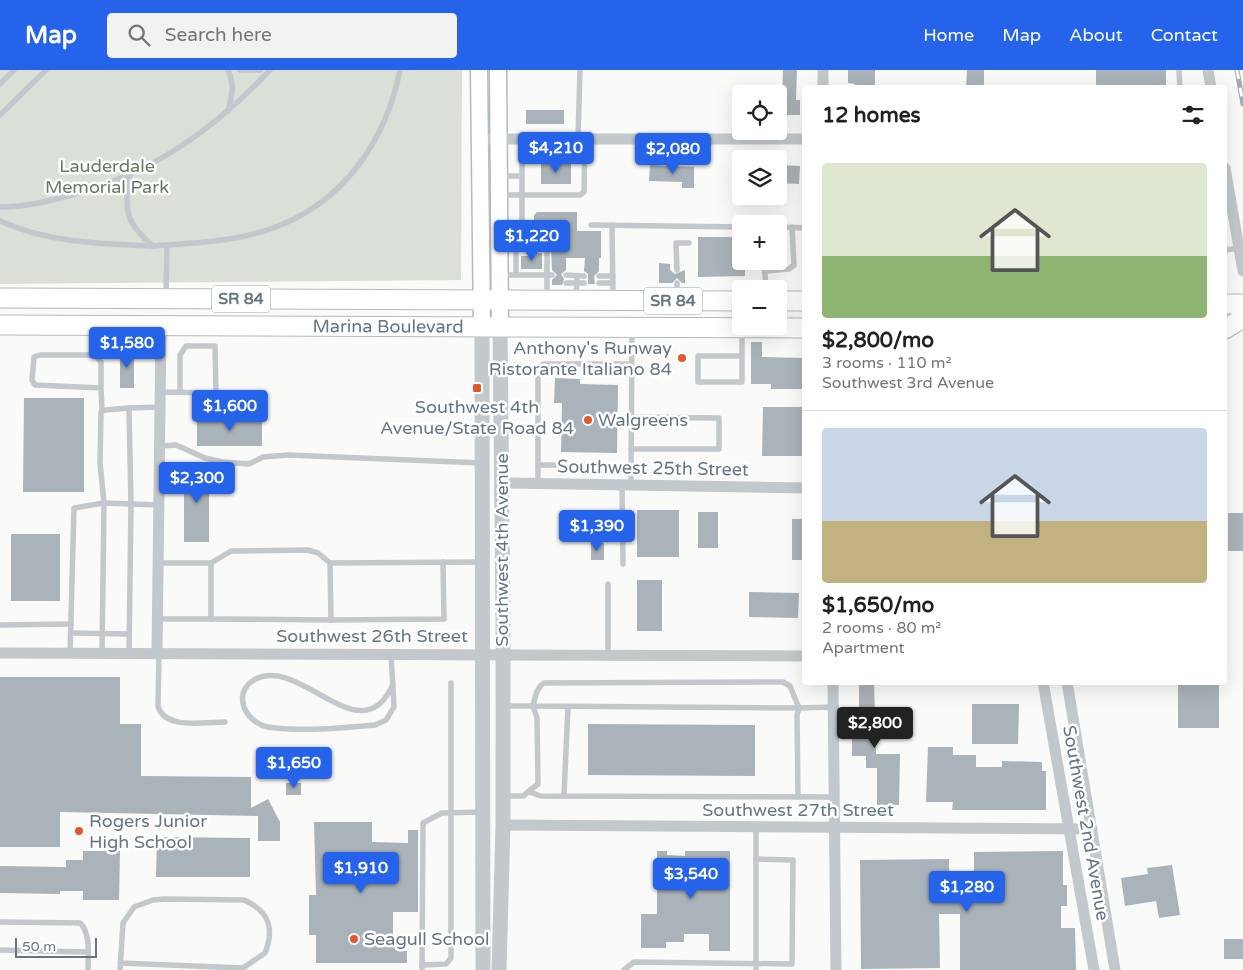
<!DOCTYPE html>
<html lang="en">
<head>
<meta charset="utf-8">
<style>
	body { margin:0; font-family:"Varela Round",sans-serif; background:#f2f2f2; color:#202124; height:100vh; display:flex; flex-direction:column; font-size:19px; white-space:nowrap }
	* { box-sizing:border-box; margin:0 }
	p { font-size:16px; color:#757577 }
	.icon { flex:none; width:28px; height:28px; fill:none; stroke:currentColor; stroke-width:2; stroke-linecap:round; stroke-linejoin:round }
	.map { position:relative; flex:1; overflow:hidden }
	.side { position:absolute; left:802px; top:15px; width:425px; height:600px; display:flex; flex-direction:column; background:#fff; border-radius:5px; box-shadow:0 5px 20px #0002 }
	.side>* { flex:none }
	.fabs { position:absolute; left:732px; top:15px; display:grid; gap:10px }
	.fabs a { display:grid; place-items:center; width:55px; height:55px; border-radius:5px; background:#fff; box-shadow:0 5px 20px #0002; font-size:25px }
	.scale { position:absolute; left:15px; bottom:12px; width:82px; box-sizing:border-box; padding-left:5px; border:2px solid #657683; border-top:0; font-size:14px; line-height:18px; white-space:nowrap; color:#657683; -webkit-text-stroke:4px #fff; paint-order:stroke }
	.price { position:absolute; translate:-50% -42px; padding:0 11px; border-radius:5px; background:#2563eb; color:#fff; font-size:16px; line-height:32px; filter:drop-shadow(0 1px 2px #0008) }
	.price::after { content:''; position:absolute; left:50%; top:30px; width:15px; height:11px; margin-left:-8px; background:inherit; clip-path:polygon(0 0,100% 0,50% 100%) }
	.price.current { background:#222; color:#fff }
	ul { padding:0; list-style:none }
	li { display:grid; align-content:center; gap:10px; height:265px; padding:0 20px }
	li+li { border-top:1px solid #e0e0e0 }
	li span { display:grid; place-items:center; height:155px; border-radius:5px; color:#555 }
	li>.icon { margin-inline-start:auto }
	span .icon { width:90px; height:90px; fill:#fffc; stroke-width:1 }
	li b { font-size:21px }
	h2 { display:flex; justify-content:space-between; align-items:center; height:60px; padding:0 20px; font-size:21px }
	header { display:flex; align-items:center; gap:30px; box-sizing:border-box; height:70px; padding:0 25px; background:#2563eb; color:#fff }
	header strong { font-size:24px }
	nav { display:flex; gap:28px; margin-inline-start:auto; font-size:18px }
	.search { width:350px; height:45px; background:#f2f2f2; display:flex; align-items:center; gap:12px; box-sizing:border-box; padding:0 18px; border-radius:5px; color:#757577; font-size:19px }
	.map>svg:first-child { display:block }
	.green { fill:#dadfd7 }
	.building { fill:#aab3b9 }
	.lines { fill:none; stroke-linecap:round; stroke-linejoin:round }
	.secondary-casing { stroke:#b3babf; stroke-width:19 }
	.primary-casing { stroke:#b5babe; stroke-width:21 }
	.service { stroke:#c3c8cc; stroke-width:5.5 }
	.minor { stroke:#c3c8cc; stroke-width:11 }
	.tertiary { stroke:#c3c8cc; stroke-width:15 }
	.secondary { stroke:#fff; stroke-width:16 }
	.primary { stroke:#fff; stroke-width:19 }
	.rail-casing { stroke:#a2aab0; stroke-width:5 }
	.rail { stroke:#fff; stroke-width:3; stroke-dasharray:9; stroke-linecap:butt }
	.poi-dot { fill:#e4572e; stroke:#fff; stroke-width:2 }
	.labels { text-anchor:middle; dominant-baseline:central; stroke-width:5; stroke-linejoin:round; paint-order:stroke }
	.shield { fill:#fff; stroke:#939fa8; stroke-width:1 }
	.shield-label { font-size:16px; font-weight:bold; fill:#657683 }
	.park-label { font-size:18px; fill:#687a64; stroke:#fff }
	.street-label { font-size:18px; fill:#657683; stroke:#fff }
	.poi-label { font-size:18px; fill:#657683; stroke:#fff; text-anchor:start }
</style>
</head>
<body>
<header>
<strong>Map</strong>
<div class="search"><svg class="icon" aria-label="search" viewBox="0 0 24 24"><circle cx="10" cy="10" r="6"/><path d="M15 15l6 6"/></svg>Search here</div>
<nav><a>Home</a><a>Map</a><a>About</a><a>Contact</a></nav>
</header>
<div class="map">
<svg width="1243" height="900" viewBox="0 0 1243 900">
	<rect width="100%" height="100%" fill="#fafaf8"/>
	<polygon class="green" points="0,0 462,0 461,210 0,214"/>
	<g class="building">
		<polygon points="783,0 797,0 796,30 800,30 800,45 779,45 779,31 782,31"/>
		<polygon points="848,0 875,0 875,18 855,18 855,14 848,13"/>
		<polygon points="967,0 984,0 984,18 966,18"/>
		<rect x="1096" y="0" width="70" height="18"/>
		<rect x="526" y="40" width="38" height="14"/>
		<polygon points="571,93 571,114 541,114 541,94"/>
		<polygon points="650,95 694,97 694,118 682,118 682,112 649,111"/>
		<polygon points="779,95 800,96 799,114 779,113"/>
		<polygon points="537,142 577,142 577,161 601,161 601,188 599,188 599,201 594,206 595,214 588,214 588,204 584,201 585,188 566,188 566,200 561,204 564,209 562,215 552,215 552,210 557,205 552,200 551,176 547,173 534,173 534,145"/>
		<polygon points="698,167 741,167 741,191 745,191 745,206 698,207"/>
		<polygon points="534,183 542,183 542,199 521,199 521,186 534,186"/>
		<polygon points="659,193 670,194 670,200 675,204 685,200 685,213 682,213 677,208 672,213 659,213"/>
		<polygon points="751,272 762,272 762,287 805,288 805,319 771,319 771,314 751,314"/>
		<rect x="120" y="280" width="14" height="38"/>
		<polygon points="555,308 580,309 580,314 618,315 617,383 561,382 562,333 554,333"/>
		<polygon points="24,328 84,328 84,422 23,422"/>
		<polygon points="763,337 805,337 805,386 762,386"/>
		<polygon points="262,348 262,376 197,376 197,349"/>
		<rect x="184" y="396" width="25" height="76"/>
		<rect x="637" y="440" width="42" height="47"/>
		<rect x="698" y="442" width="20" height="36"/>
		<rect x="1228" y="443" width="15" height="38"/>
		<rect x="792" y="449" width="13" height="41"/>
		<rect x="11" y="464" width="49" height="67"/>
		<rect x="591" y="473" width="13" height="17"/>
		<rect x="637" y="510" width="25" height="51"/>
		<polygon points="749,522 799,523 798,548 749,547"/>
		<polygon points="0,607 120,607 120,654 141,654 141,706 251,707 251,738 268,729 280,752 280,771 258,771 258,746 60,742 60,777 0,777"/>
		<polygon points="859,612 874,612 876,684 900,684 899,735 877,735 877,698 866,698 866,686 852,686 852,648 859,648"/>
		<rect x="1178" y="612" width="41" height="46"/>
		<polygon points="972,634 1019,634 1018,674 972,674"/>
		<polygon points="588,654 755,655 755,706 588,705"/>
		<polygon points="928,677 953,677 953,685 976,685 976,697 1002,697 1002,691 1042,692 1042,701 1046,701 1046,740 952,740 953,732 926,732"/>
		<rect x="286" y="713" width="15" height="12"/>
		<polygon points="314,752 372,752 372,772 408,773 408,760 418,760 418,842 393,842 393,866 402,866 402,881 407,881 407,893 316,893 316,865 309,865 309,825 316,825"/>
		<polygon points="157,767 250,768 250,807 156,807"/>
		<polygon points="83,781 120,781 119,830 83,830 83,821 60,821 60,824 0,823 0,796 66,797 66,790 83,790"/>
		<polygon points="657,781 667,781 667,785 685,786 685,781 730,781 730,881 709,881 709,864 684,864 684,872 666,872 666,878 641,878 641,844 657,844"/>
		<polygon points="1063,781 1063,815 1067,815 1067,836 1061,836 1061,858 1075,858 1076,900 960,900 960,844 939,844 940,898 861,899 860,790 949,789 949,809 974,809 974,782"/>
		<polygon points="1172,795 1180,845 1159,848 1156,831 1125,836 1121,808 1148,804 1147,798"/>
		<rect x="1224" y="869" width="19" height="20"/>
	</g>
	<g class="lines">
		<g class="secondary-casing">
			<g id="secondary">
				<polyline points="479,0 482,256"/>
				<polyline points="498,0 500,256"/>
			</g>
		</g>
		<g class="primary-casing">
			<g id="primary">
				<polyline points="0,228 741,231"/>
				<polyline points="779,231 805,231"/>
				<polyline points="1225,234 1243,234"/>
				<path id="s1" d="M0,255L805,258"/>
				<polyline points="1225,259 1238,251 1243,244"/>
			</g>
		</g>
		<g class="service">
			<path d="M228,0C235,15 232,26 228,41"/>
			<polyline points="240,0 260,0"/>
			<polyline points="1179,0 1180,18"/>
			<polyline points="0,14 14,0"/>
			<polyline points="0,45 46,0"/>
			<polyline points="528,68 522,88 522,125 580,125 584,122 585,69"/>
			<polyline points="578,69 580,0"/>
			<path d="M130,106C123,140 126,153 153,176C193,173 235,172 273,158C343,133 386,71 400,0"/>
			<polyline points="501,106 521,106"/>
			<polyline points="501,125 522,125 522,162 502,162"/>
			<path d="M0,137C27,137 52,131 78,123C156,101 215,58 270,0"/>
			<path d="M0,151C49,173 101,174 153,176"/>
			<polyline points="591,155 741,157"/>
			<polyline points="612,155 613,229"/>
			<polyline points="779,157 805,158"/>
			<polyline points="501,178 547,178 547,228"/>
			<polyline points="1225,180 1239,178"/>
			<polyline points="764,191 766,219"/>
			<polyline points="677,200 676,173 689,173"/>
			<polyline points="765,201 789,199 794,195 792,157"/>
			<polyline points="501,205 552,205"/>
			<polyline points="516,205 516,178"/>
			<polyline points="566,205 584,206"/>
			<polyline points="599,206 613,206"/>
			<polyline points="566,213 584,213"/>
			<polyline points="599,213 613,213"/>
			<polyline points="677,213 677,229"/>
			<polyline points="166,225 167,175"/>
			<polyline points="576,228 577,206"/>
			<polyline points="742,286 698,286 698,312 742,312 742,260"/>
			<polyline points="101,318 101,292 95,285 40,285 34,287 32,310 35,315 101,318 102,340"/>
			<polyline points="160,322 216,323 215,276 186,276 180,285 180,322"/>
			<polyline points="160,376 176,375 205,388 223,392 249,394 263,387 288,385 482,393"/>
			<polyline points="631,379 719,379 719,348 631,347"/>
			<polyline points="539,395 631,396"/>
			<polyline points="538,414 538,300 543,294 631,294"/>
			<polyline points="622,415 623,494"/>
			<polyline points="631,415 632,259"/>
			<polyline points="158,493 211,493 231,481 308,480 318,483 330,493 481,492"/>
			<polyline points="158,549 211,549 211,493"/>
			<polyline points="211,549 331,550 330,493"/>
			<polyline points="331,550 444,549 443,492"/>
			<polyline points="0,555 71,554"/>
			<polyline points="71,563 129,564"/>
			<polyline points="70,584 74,438 104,433 100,393 101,342 105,340 129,338"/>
			<polyline points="102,584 104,433 159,435"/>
			<polyline points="129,584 131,435 129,338 160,337"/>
			<path d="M159,584L158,636C164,660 205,652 225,652"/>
			<path d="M391,584L394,637L386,650L375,655C343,658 300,662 268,657C246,653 231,624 254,610C298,583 362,687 393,614"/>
			<polyline points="608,585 608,514"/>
			<polyline points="505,636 533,636 537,648 538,714 523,726 505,726"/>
			<polyline points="529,722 541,726 834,727"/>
			<polyline points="564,725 568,637"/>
			<path d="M798,727L797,645L799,638L533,636C535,628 536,618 544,613L783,612L790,616L799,638L833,637"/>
			<polyline points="756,757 756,789"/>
			<path d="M0,852L80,853C91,863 88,886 88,900"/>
			<polyline points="0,880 88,882"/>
			<path d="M120,893L243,898L265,883C275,858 269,841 244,830L164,829L153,830L134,837L123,853L120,900"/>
			<polyline points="422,895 446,894 451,888 451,613"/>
			<polyline points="422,900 423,753 442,743 481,742"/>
			<polyline points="624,900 634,892 792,894 793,790 756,789 756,900"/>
		</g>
		<g class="minor">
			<polyline points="1208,0 1211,18"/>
			<polyline points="823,18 823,0"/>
			<polyline points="480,69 805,69"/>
			<polyline points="1225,98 1243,201"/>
			<polyline points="501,413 805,418"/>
			<polyline points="0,583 805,586"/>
			<polyline points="157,584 161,257"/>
			<polyline points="833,612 836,900"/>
			<polyline points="1043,612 1094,900"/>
			<polyline points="1067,612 1115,900"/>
			<polyline points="503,755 1092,759"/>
		</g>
		<g class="tertiary">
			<polyline points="482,256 483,900"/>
			<polyline points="499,900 503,755 503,550 500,256"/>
		</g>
		<use href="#secondary" class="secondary"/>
		<use href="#primary" class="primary"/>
		<g class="rail-casing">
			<polyline id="rail" points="1237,0 1243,34"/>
		</g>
		<use href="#rail" class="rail"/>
	</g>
	<g class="poi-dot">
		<circle cx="682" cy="288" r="5"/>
		<rect x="472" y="313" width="10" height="10" rx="2.5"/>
		<circle cx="588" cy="350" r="5"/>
		<circle cx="79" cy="761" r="5"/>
		<circle cx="354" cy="869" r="5"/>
	</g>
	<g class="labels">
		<g class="shield">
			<rect x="212" y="215.5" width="58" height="27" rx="4"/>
			<rect x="644" y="217.5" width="58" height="27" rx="4"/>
		</g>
		<g class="shield-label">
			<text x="241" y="229">SR 84</text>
			<text x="673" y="231">SR 84</text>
		</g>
		<g class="park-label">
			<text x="107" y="96">Lauderdale<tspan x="107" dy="21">Memorial Park</tspan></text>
		</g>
		<g class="street-label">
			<text stroke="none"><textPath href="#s1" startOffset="388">Marina Boulevard</textPath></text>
			<text transform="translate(653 398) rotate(1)">Southwest 25th Street</text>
			<text transform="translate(502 480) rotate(-90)">Southwest 4th Avenue</text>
			<text x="372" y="566">Southwest 26th Street</text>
			<text x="798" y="740">Southwest 27th Street</text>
			<text transform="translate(1086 753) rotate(80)">Southwest 2nd Avenue</text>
		</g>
		<g class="poi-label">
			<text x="672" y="278" text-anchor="end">Anthony's Runway<tspan x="672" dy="21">Ristorante Italiano 84</tspan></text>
			<text x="477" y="337" text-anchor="middle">Southwest 4th<tspan x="477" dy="21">Avenue/State Road 84</tspan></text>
			<text x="598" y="350">Walgreens</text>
			<text x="89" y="751">Rogers Junior<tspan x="89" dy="21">High School</tspan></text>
			<text x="364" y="869">Seagull School</text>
		</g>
	</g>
</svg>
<div class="fabs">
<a><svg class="icon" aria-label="locate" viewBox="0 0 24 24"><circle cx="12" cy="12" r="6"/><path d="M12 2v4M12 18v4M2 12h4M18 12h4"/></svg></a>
<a><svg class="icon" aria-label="layers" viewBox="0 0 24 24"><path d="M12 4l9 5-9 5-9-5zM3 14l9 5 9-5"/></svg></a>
<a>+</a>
<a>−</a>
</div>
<div class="scale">50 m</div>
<b class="price" style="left:556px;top:104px">$4,210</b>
<b class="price" style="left:673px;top:105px">$2,080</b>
<b class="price" style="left:532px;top:192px">$1,220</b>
<b class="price" style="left:127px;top:299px">$1,580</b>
<b class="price" style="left:230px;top:362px">$1,600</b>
<b class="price" style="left:197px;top:434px">$2,300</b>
<b class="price" style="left:597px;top:482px">$1,390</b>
<b class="price current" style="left:875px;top:679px">$2,800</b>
<b class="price" style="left:294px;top:719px">$1,650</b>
<b class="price" style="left:361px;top:824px">$1,910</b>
<b class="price" style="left:691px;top:830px">$3,540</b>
<b class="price" style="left:967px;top:843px">$1,280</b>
<section class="side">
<h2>12 homes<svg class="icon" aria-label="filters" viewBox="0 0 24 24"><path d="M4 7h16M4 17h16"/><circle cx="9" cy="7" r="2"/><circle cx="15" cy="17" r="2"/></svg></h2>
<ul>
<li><span style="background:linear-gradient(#dfe7d0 60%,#8fb573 0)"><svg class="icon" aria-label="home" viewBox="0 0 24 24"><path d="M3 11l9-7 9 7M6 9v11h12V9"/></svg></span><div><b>$2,800/mo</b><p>3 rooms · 110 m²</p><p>Southwest 3rd Avenue</p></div></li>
<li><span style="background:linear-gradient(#c9d6e8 60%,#c2b280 0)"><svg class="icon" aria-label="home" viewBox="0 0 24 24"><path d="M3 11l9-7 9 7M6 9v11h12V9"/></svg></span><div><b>$1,650/mo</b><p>2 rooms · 80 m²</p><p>Apartment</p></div></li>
</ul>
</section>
</div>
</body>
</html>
